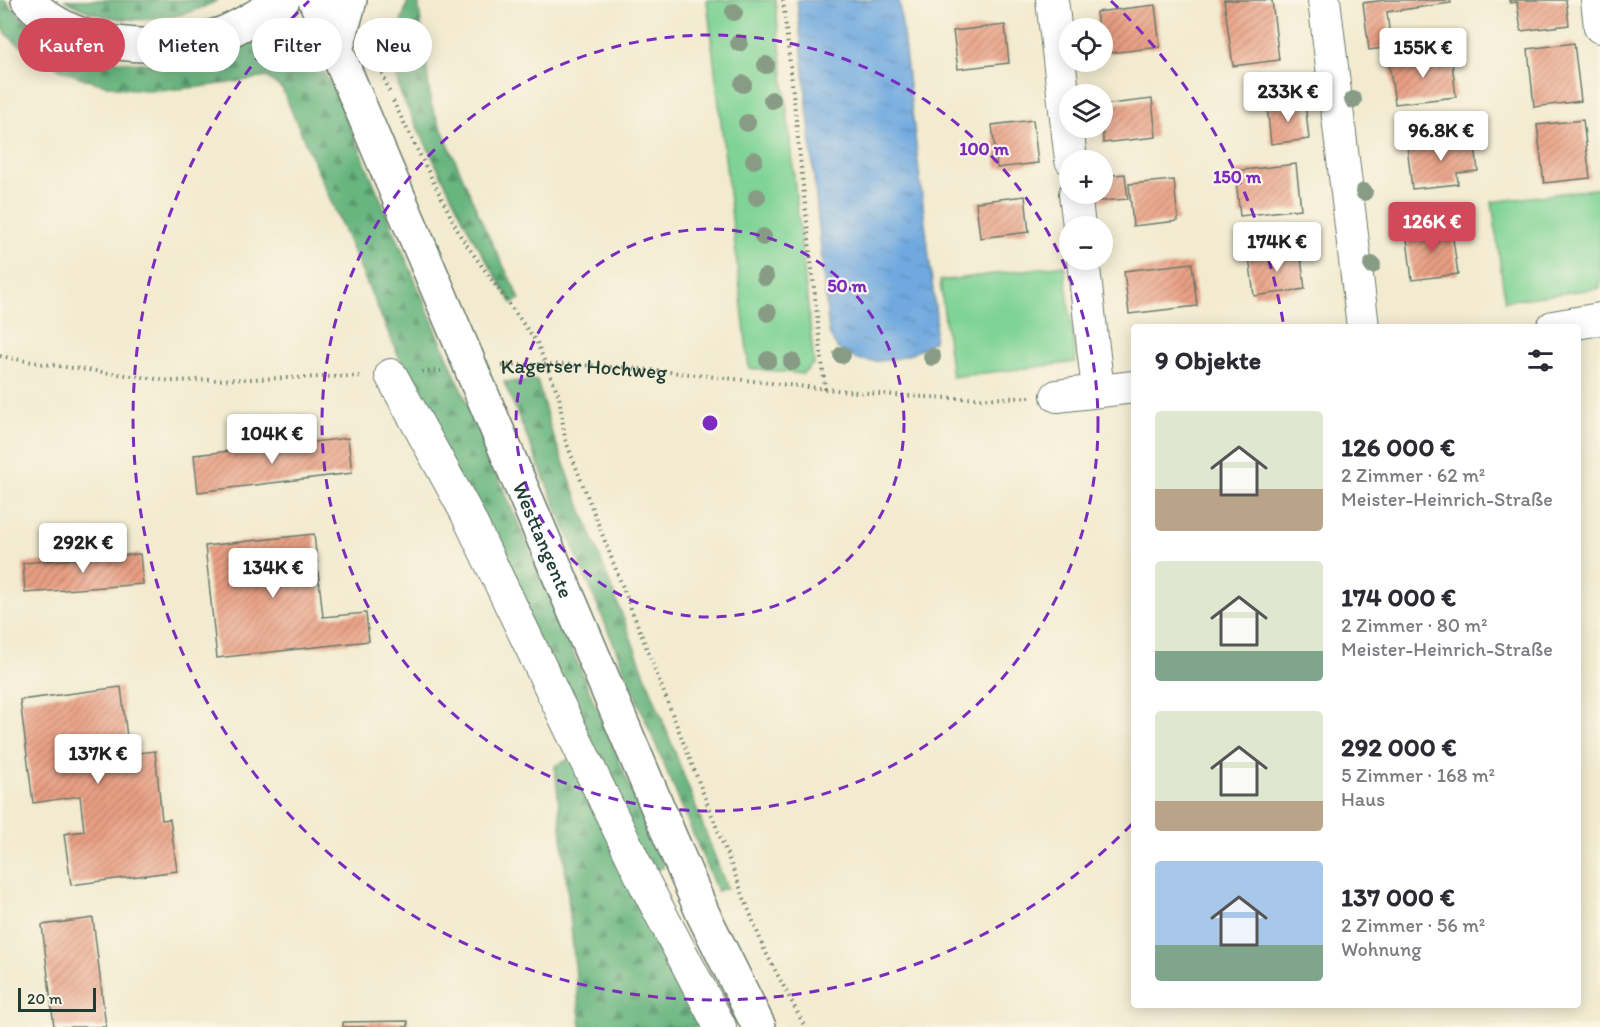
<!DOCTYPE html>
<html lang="de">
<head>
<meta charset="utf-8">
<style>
	body { margin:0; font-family:Itim,sans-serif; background:#f7f7f7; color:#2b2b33; height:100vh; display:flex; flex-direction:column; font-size:22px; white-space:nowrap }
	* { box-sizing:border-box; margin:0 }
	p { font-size:20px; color:#7c7c81 }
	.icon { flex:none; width:33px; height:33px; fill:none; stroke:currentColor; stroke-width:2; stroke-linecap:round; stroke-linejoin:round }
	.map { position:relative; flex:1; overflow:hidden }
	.side { position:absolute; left:1131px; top:324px; width:450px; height:684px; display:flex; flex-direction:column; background:#fff; border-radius:6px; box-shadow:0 3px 15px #0003 }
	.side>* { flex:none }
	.banner { position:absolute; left:18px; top:18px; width:570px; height:54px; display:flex; gap:12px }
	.controls { position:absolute; left:1059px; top:18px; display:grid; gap:12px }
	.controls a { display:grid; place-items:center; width:54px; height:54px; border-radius:50%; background:#fff; box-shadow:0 3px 15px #0003; font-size:30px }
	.scale { position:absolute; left:18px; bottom:15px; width:78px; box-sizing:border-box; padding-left:6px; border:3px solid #1f3d34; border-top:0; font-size:16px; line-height:21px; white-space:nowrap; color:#1f3d34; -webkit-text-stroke:4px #fcf5e5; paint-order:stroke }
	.price { position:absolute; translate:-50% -51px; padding:0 14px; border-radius:6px; background:#fff; color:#222; font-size:20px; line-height:39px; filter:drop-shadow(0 2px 3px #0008) }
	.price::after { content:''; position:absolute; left:50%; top:36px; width:18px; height:14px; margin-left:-9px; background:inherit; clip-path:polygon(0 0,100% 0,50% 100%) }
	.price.current { background:#d1495b; color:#fff }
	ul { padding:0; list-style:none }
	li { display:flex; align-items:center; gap:18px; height:150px; padding:0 24px }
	li span { display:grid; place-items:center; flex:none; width:168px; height:120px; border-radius:6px; color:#555 }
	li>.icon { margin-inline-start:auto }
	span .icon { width:72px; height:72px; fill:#fffc; stroke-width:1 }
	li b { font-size:26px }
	h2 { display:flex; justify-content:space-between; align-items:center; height:72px; padding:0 24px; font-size:26px }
	.tag { padding:0 21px; border-radius:27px; background:#fff; box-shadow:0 3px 15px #0003; font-size:21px; line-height:54px }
	.tag.current { background:#d1495b; color:#fff }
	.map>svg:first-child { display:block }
	.grass { fill:#7fd396; stroke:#4f8865; stroke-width:1.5 }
	.forest { fill:url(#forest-firs); stroke:#43795a; stroke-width:1.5 }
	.water { fill:url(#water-ripples); stroke:#47738a; stroke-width:1.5 }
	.building { fill:url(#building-hatch) }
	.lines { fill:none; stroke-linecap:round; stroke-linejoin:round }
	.minor-casing { stroke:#697a6b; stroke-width:34 }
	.major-casing { stroke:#697a6b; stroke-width:36 }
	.path { stroke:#697a6b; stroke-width:4; stroke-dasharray:1.5 4.5; stroke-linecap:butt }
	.minor { stroke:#fff; stroke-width:32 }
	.major { stroke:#fff; stroke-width:33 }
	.major-bridge-casing { stroke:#697a6b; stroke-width:36; stroke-linecap:butt }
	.major-bridge { stroke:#fff; stroke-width:33 }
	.tree { fill:#889c85 }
	.ring { fill:none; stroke:#7b2cbf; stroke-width:3; stroke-dasharray:10 8 }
	.labels { text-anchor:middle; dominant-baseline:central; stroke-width:4.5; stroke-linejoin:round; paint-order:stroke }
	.street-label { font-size:21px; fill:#1f3d34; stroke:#fcf5e5 }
	.centre { fill:#7b2cbf; stroke:#fcf5e5; stroke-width:3 }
	.ring-label { font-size:18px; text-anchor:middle; font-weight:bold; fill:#7b2cbf; stroke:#fcf5e5; stroke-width:4.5; stroke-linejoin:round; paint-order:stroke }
</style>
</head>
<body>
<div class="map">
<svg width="1600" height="1027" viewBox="0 0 1600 1027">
	<defs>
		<pattern id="forest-firs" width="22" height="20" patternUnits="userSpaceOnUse" patternTransform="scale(1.5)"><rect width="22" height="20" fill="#67b57f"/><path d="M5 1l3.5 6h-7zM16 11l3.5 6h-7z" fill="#549469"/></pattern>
		<pattern id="water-ripples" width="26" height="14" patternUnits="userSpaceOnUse" patternTransform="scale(1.5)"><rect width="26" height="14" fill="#6fa9df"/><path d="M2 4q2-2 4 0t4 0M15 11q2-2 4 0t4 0" fill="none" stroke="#5b8bb6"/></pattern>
		<pattern id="building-hatch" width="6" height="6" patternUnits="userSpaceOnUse" patternTransform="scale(1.5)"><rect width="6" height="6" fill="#e99f83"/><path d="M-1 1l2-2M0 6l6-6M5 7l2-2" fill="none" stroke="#bc836c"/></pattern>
	</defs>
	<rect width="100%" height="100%" fill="#fcf5e5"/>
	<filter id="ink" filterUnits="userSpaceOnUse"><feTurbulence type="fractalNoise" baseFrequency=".0167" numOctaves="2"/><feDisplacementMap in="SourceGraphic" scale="12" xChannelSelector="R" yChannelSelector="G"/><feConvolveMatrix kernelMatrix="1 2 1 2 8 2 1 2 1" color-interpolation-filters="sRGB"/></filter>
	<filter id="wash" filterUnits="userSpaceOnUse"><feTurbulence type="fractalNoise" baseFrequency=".008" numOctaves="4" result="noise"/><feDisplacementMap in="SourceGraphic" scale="24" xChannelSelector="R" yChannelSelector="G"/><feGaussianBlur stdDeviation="1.35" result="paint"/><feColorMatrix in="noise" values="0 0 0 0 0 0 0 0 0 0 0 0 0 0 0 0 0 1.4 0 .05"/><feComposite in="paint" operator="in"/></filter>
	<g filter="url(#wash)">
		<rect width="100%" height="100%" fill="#f2ebd0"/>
		<g class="grass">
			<polygon points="707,0 775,0 814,363 803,374 749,368"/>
			<polygon points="1600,188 1600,288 1505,301 1492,202"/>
			<polygon points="1064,265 1076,362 952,377 940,281"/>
		</g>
		<g class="forest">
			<path d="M0,0H5C50,53 125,73 192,59C220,53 257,32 285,41C308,48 321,68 333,87L664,867L646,874L424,414L282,89L267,77C182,90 109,106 33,53C4,34 0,36 0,0Z"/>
			<path d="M65,0H218C173,24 110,28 65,0Z"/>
			<polygon points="408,0 418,0 431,104 485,229 520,299 512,303 473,238 401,95 394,69 393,49"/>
			<polygon points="537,380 551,430 727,888 717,891 504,382"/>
			<polygon points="574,757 709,1027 581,1027 555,766"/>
		</g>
		<path class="water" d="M797,0H899L936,316L934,341C910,359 866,371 839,350C835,346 832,339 829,333Z"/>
		<g id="blocks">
			<g class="building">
				<polygon points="1224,0 1272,0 1279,60 1233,66"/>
				<polygon points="1385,0 1450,0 1451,3 1387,12 1391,47 1369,50 1363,3"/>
				<polygon points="1509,0 1566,0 1569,25 1521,31 1517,2 1510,3"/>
				<polygon points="1155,5 1160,47 1102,54 1102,28 1098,28 1096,12"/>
				<polygon points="1005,25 1009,63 958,69 953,31"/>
				<polygon points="1574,43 1581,101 1534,107 1528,49"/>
				<polygon points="1451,54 1456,97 1395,104 1389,62"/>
				<polygon points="1152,99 1156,137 1103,143 1102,105"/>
				<polygon points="1305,102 1309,139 1271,144 1267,106"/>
				<polygon points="1033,120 1038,163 997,168 992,125"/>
				<polygon points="1583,120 1590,178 1544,183 1537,125"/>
				<polygon points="1474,137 1478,171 1457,173 1458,184 1412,189 1407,145"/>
				<polygon points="1296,164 1301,209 1240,216 1235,171"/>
				<polygon points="1125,174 1128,199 1089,202 1088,194 1102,194 1102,176"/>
				<polygon points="1174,180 1178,221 1133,226 1129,184"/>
				<polygon points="1025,196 1029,232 980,238 976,202"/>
				<polygon points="1451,225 1458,274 1412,280 1406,231"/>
				<polygon points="1300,250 1305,289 1254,296 1249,257"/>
				<polygon points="1192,263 1197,306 1129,314 1124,271"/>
				<polygon points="348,438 352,473 198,492 194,455"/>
				<polygon points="314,534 323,617 366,613 369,641 217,658 205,546"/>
				<polygon points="140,554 143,584 25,593 23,563"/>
				<polygon points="121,687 129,754 155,751 162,820 170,819 177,871 71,885 64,834 84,831 80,796 33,803 20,700"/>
				<polygon points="93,918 106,1027 54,1027 42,925"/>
				<polygon points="408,1021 408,1027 343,1027 343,1022"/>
			</g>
		</g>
	</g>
	<g filter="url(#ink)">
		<use href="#blocks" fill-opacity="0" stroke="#697a6b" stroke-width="1.5"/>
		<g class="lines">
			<g class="minor-casing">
				<g id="minor">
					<polyline points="1052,0 1071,160"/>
					<polyline points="1324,0 1363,327"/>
					<polyline points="1597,0 1600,27"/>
					<polyline points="1075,194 1079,226"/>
					<polyline points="1083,260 1098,391"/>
					<polyline points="1553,327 1600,319"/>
					<polyline points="391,375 465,510 645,884 720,1027"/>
					<polyline points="1057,396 1134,387"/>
				</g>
			</g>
			<g class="major-casing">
				<g id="major">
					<path d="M28,0C73,50 158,53 218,35C240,28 262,12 283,0"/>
					<polyline points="315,0 466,356"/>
					<polyline points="336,50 350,0"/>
					<path id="s2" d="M478,385L703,914L759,1027"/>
				</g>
			</g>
			<g class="path">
				<polyline points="783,0 825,389"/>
				<polyline points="375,20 380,66 390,94"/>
				<polyline points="393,101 461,237 537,343 559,396 565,439 764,949 805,1027"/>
				<polyline points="0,356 43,364 171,381 363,376"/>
				<path id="s1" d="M502,366C575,361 644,369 716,377C821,388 925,403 1030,397"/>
				<polyline points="422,372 441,371"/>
			</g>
			<use href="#minor" class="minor"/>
			<use href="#major" class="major"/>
			<g class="major-bridge-casing">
				<polyline id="major-bridge" points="466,356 478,385"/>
			</g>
			<use href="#major-bridge" class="major-bridge"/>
		</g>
		<g class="tree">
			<circle cx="734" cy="12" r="9"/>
			<circle cx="739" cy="43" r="9"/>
			<circle cx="766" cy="65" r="9"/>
			<circle cx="743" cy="84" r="9"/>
			<circle cx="772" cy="100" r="9"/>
			<circle cx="1353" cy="100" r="9"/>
			<circle cx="747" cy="123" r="9"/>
			<circle cx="754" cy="160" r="9"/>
			<circle cx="1364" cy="192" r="9"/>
			<circle cx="757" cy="197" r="9"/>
			<circle cx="763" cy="237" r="9"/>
			<circle cx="1372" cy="265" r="9"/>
			<circle cx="765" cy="277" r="9"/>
			<circle cx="768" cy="313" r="9"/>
			<circle cx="842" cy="355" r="9"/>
			<circle cx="932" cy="357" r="9"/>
			<circle cx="768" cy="360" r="9"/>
			<circle cx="792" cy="362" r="9"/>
		</g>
	</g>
	<g class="ring">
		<circle cx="710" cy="423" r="194"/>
		<circle cx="710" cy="423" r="388"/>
		<path d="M1132 824A582 582 0 1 1 309 1M1111 1A582 582 0 0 1 1284 327"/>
	</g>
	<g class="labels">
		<g class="street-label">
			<text stroke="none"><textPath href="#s1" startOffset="82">Kagerser Hochweg</textPath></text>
			<text stroke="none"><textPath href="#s2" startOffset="168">Westtangente</textPath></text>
		</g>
	</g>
	<circle cx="710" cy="423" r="9" class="centre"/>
	<g class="ring-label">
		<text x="984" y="155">100 m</text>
		<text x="1237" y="183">150 m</text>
		<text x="847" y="292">50 m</text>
	</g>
</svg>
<div class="controls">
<a><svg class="icon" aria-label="locate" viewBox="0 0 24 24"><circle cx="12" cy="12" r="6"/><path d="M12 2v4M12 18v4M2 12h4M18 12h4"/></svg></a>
<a><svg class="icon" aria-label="layers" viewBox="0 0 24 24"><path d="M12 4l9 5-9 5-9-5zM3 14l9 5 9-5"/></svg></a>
<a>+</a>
<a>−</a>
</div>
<div class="scale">20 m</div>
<b class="price" style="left:1423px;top:79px">155K €</b>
<b class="price" style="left:1288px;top:123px">233K €</b>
<b class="price" style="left:1441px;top:162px">96.8K €</b>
<b class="price current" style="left:1432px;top:253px">126K €</b>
<b class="price" style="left:1277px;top:273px">174K €</b>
<b class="price" style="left:272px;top:465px">104K €</b>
<b class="price" style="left:83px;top:574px">292K €</b>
<b class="price" style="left:273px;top:599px">134K €</b>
<b class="price" style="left:98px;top:785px">137K €</b>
<div class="banner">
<a class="tag current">Kaufen</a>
<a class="tag">Mieten</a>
<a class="tag">Filter</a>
<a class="tag">Neu</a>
</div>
<section class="side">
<h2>9 Objekte<svg class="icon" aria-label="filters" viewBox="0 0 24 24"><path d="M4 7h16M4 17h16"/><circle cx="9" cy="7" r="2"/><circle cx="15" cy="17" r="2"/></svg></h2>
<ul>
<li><span style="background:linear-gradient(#dfe7d0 65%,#b9a48a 0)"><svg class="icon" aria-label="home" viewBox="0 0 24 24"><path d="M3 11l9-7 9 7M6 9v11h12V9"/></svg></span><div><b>126 000 €</b><p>2 Zimmer · 62 m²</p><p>Meister-Heinrich-Straße</p></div></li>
<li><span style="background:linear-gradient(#dfe7d0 75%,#7fa58c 0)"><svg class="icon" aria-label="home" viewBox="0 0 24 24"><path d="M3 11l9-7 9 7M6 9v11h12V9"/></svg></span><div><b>174 000 €</b><p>2 Zimmer · 80 m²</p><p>Meister-Heinrich-Straße</p></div></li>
<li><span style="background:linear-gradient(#dfe7d0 75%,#b9a48a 0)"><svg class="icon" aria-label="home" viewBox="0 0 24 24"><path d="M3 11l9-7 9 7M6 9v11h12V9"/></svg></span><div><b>292 000 €</b><p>5 Zimmer · 168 m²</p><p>Haus</p></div></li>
<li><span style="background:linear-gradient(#a9c7e8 70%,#7fa58c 0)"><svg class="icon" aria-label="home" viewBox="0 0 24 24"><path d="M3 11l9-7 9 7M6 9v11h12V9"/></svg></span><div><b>137 000 €</b><p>2 Zimmer · 56 m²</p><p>Wohnung</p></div></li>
</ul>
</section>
</div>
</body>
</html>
